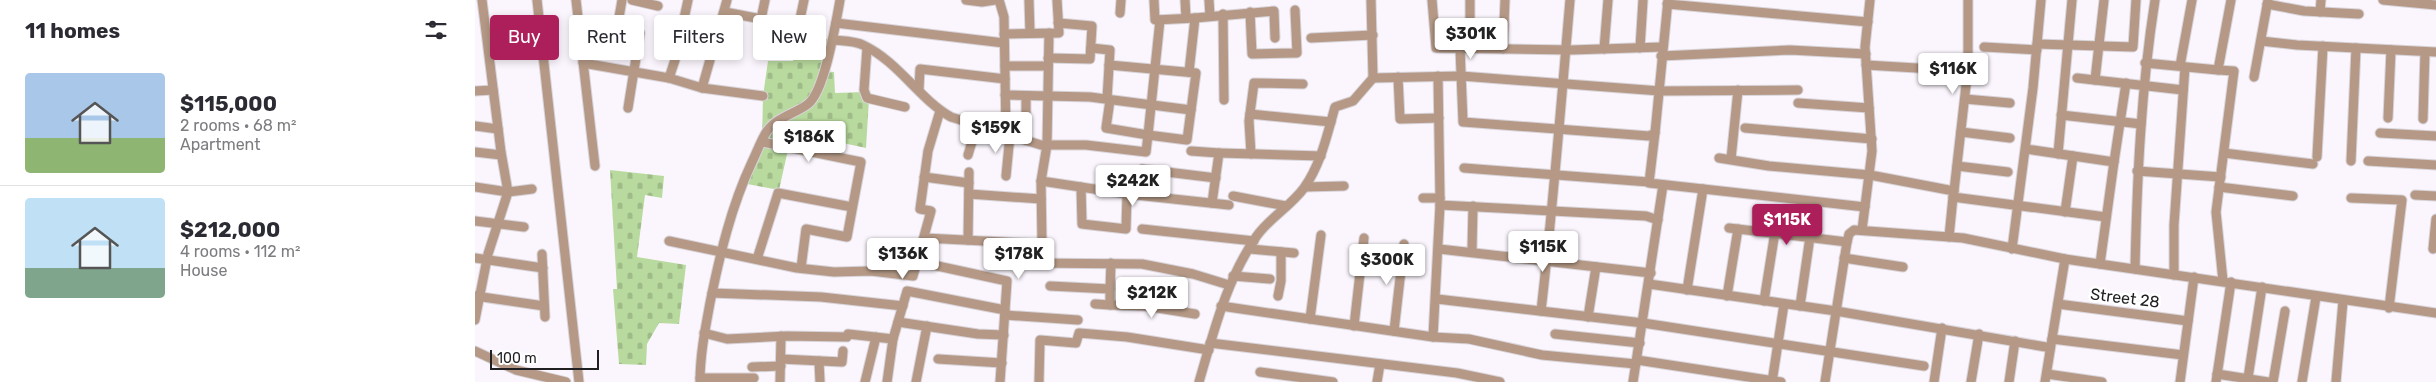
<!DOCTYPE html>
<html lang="en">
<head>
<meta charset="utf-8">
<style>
	body { margin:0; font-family:Rubik,sans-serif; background:#f2f2f3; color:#2b2b33; height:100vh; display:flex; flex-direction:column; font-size:19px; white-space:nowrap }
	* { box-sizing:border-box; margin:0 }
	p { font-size:16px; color:#7c7c81 }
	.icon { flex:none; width:28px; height:28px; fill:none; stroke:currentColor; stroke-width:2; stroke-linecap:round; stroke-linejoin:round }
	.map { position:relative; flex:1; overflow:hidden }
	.panel { display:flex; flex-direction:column; background:#fff; width:475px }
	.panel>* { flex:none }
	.top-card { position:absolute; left:15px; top:15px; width:475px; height:45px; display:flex; gap:10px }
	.scale { position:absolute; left:15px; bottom:12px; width:109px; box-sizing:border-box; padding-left:5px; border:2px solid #201f21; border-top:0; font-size:14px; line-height:18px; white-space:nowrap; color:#201f21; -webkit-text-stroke:4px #fff; paint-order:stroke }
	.price { position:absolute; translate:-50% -42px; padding:0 11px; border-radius:5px; background:#fff; color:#222; font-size:16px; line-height:32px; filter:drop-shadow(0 1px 2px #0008) }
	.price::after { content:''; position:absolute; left:50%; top:30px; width:15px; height:11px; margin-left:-8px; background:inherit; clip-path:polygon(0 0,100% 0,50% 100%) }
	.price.active { background:#ac1f5b; color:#fff }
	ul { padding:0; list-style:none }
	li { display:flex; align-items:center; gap:15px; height:125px; padding:0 25px }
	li+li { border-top:1px solid #e1e1e2 }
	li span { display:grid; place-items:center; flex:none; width:140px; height:100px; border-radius:5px; color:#555 }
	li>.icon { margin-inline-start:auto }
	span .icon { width:60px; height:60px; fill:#fffc; stroke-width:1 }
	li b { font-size:21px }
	h2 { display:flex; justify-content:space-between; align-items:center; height:60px; padding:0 25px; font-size:21px }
	.pill { padding:0 18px; border-radius:5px; background:#fff; box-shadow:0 2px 8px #0003; font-size:18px; line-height:45px }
	.pill.active { background:#ac1f5b; color:#fff }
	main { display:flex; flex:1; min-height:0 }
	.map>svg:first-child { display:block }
	.cemetery { fill:url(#cemetery-stones) }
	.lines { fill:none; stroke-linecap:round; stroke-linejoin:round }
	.minor-casing { stroke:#d8d4da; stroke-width:11 }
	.minor { stroke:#b59986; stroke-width:9 }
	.labels { text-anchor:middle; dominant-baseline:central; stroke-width:5; stroke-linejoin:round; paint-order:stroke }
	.street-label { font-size:16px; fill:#201f21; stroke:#fff }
</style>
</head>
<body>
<main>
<section class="panel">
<h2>11 homes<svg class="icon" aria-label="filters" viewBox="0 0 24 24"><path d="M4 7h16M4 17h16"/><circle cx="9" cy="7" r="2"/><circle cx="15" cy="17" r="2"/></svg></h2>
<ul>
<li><span style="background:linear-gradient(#a9c7e8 65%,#8fb573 0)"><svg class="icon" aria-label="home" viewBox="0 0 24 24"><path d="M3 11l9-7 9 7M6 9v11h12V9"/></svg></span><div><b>$115,000</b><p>2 rooms · 68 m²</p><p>Apartment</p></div></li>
<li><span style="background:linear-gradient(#bfe0f5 70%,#7fa58c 0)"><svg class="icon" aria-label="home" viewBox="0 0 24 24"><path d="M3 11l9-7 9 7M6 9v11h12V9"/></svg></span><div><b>$212,000</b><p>4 rooms · 112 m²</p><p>House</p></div></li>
</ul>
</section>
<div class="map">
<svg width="1961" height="382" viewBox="0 0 1961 382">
	<defs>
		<pattern id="cemetery-stones" width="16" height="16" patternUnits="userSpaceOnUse" patternTransform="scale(1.25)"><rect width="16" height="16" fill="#b9da9e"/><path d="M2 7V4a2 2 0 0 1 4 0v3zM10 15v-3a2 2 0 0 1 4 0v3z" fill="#9fbb88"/></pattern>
	</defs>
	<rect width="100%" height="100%" fill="#fbf6fd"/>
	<g class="cemetery">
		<polygon points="322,33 358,40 349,71 359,72 360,93 390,92 394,99 391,148 317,132 304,190 267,183 287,142 288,96 293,61 318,61"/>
		<polygon points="135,170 189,176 187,198 170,195 162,257 211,265 204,324 184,323 172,344 171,365 144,364 138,289 142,289"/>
	</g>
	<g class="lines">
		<g class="minor-casing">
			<g id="minor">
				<polyline points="62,0 104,382"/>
				<polyline points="101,0 120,166"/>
				<polyline points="147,0 142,29 165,33 153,108"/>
				<polyline points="157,0 183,6"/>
				<polyline points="491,0 507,2 520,0"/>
				<polyline points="524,0 529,17 531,134"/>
				<polyline points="554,0 555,33"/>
				<polyline points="679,0 680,20 720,18"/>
				<polyline points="710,0 711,18"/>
				<polyline points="734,0 735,16"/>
				<polyline points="957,0 961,48 1096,50 1187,47"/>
				<polyline points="1908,0 1961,5"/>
				<polyline points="1192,4 1393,22"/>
				<polyline points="1792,4 1829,11 1884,14"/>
				<polyline points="250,12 286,19 310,31 322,33 329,0"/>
				<polyline points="775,12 777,54 822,53 820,10"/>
				<polyline points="1845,12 1846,0"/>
				<polyline points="645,13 646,0"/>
				<polyline points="748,14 749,100"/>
				<polyline points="286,19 290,0"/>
				<polyline points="361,23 529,43"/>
				<polyline points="529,34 584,33 582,0"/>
				<polyline points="836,38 898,35"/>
				<path d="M358,40C367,41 380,41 388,45C424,62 443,98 476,117L566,145H611L671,152L673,135L712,140L721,73L634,65"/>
				<polyline points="1786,41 1822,45 1961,52"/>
				<polyline points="1562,44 1658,47 1661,0"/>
				<polyline points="1509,47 1562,50"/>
				<polyline points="392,48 389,90 392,98 430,107"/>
				<polyline points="616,48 635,50 632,99"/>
				<polyline points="985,48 988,122 1174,136 1180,133 1193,0"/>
				<polyline points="995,48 995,0"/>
				<polyline points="1165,48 1168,0"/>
				<polyline points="1028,49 1030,0"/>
				<polyline points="1129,49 1133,0"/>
				<polyline points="1186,56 1315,50 1391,54"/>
				<polyline points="573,58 615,59 617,26 583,23"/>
				<polyline points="108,63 194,78 227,88 288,96"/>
				<polyline points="1670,63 1743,70"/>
				<polyline points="1391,65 1492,71"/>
				<polyline points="530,66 573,66"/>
				<polyline points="1705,66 1717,0"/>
				<polyline points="714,72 720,18 799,11 800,38"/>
				<polyline points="963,76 965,198"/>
				<polyline points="923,77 925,119 964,118"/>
				<polyline points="1779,77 1793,0"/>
				<polyline points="194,78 200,60 213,0"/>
				<polyline points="898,78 986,76 1185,91 1323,90"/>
				<polyline points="1602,78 1708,90"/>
				<polyline points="1620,80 1629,0"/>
				<polyline points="227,88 252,0"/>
				<polyline points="444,89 445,69 530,79"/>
				<polyline points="0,91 18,90"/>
				<polyline points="530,95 615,97 716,110"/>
				<polyline points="1490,99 1535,103"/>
				<polyline points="635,100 631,128 673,135 685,20"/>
				<polyline points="1323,103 1394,108"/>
				<polyline points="775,114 856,122"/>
				<polyline points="1586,115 1666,124"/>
				<polyline points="1913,118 1916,50"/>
				<polyline points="1948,119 1950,52"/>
				<polyline points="0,126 23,129"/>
				<polyline points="1270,128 1397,139"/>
				<polyline points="1486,132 1535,138"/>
				<polyline points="1180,133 1174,183 1390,207"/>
				<polyline points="1905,133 1961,136"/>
				<polyline points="551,140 551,96"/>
				<polyline points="287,142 386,162 372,237 331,229 326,268"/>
				<polyline points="1551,149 1639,162 1625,264"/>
				<polyline points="716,151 744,153 737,203"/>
				<polyline points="0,152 26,155"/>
				<polyline points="744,153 846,156"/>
				<polyline points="1749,153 1838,164"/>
				<polyline points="776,154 774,121 779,83 828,84"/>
				<polyline points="1583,154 1597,0"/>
				<polyline points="493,155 502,125"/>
				<polyline points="1842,157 1848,46"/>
				<polyline points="1244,158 1294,166 1395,175 1479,191 1478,197 1631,217"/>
				<polyline points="1256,159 1263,90"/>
				<polyline points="1876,161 1881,48"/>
				<polyline points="1893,161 1961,165"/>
				<polyline points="1639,162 1651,83"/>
				<polyline points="1482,166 1533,172"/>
				<polyline points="989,168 1174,182"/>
				<polyline points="667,169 741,178"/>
				<polyline points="1662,171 1746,177"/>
				<polyline points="531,176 535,135"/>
				<polyline points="449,177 494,183"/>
				<polyline points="566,181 652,194 754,205"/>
				<polyline points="0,187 33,192 57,189"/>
				<polyline points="606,187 607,224 651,229 652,194"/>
				<polyline points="830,187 869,186"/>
				<polyline points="1744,187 1818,196"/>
				<polyline points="1479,191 1493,68 1493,0"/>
				<polyline points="494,194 566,199"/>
				<polyline points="1940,195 1961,196"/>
				<polyline points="758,196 811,206"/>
				<polyline points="948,198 965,198 965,205 1171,216 1183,220"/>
				<polyline points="1876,198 1927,200 1914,308"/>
				<polyline points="965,205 958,337 994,339 1067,355 1161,364"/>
				<polyline points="1590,212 1598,156"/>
				<polyline points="0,221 49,227"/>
				<polyline points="1254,228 1372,242"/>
				<polyline points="667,229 779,241"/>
				<polyline points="1387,230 1397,151 1390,47 1395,0"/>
				<polyline points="1474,237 1478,197"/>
				<polyline points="450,238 567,244 566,181 572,145 574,33"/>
				<polyline points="493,240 494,172"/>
				<polyline points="194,241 322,268 359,272 396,271 438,276 456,211 445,209 453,151 465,111"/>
				<polyline points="775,249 819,253"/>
				<polyline points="964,249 1176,273"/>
				<polyline points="1537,249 1558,88 1566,0"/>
				<polyline points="1958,249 1961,219"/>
				<polyline points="997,250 998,206"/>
				<polyline points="67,254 70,317"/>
				<polyline points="0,258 68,268"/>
				<polyline points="1369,258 1428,267"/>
				<polyline points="282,259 303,193 377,207"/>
				<polyline points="444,262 532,281 525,382"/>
				<polyline points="556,263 667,264 718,274 754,285"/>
				<path d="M1660,269C1662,179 1666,89 1680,0"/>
				<polyline points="1699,275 1699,225 1710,67"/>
				<polyline points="758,276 795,279"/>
				<polyline points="1748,281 1741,212 1759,71 1743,70 1756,0"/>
				<polyline points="1174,284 1361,311 1571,347"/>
				<polyline points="575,286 635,289 636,263"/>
				<polyline points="1212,290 1228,189"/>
				<polyline points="237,293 346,297 428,306"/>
				<polyline points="0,296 69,306"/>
				<polyline points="803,296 806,281 806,252"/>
				<polyline points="1252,296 1263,229"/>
				<polyline points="962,299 1168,323 1449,366"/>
				<polyline points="1289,301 1300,232"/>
				<polyline points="620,304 635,305 635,289"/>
				<polyline points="1583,304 1713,321"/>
				<polyline points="635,305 670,306 720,314"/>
				<polyline points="746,306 958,337"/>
				<polyline points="1325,306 1335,237"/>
				<path d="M1066,311C1078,208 1086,104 1095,0"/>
				<polyline points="530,315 603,320"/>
				<polyline points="1113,317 1121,267"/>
				<polyline points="835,319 846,235"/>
				<polyline points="0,320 13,254 33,192 26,152 7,0"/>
				<polyline points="423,322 503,334 529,335"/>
				<polyline points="879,326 889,238"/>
				<polyline points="919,331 929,244"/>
				<polyline points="229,333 252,339 312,336 372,337 373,334 418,339"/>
				<polyline points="1080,334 1165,343"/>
				<polyline points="1577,339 1708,355"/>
				<polyline points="735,343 982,373 1025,382"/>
				<polyline points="0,351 41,370 91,382"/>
				<polyline points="306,359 367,362 368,351"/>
				<polyline points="463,359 527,363"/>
				<polyline points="1162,360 1306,382"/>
				<polyline points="344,361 345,382"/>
				<polyline points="277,367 306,366"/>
				<polyline points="785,372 858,382"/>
				<polyline points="1572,374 1627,382"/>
				<polyline points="1742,374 1793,382"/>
				<polyline points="225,378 279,378"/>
				<polyline points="1773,378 1787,287"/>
				<path d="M225,382C225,355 230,330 235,303C245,254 256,207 277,162C282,152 286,140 292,131C302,117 320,114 333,104C350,91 361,22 365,0"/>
				<polyline points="305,382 306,336"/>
				<polyline points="390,382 401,337"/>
				<polyline points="412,382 418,339 432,291 530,310"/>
				<polyline points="441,382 452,326"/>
				<polyline points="564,382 565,340 601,343 604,333 652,337 734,350"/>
				<path d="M724,382C739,331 751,281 781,237C794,218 815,207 829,188C846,164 852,135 860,107L878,101L898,78L896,0"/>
				<polyline points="902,382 905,364"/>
				<polyline points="1158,382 1188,185"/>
				<polyline points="1297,382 1309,304"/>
				<polyline points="1350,382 1372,242 1374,234 1379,230 1488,238 1590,259 1961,313"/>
				<polyline points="1459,382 1467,328"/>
				<polyline points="1496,382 1504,334"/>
				<polyline points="1534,382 1540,341"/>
				<polyline points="1570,382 1590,259"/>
				<polyline points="1705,382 1719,277"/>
				<polyline points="1741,382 1756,282"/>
				<polyline points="1798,382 1810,311"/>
				<polyline points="1827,382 1841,297"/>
				<polyline points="1861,382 1868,301"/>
			</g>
		</g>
		<use href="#minor" class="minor"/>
	</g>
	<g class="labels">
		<g class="street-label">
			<text transform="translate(1650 298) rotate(7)">Street 28</text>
		</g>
	</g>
</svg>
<div class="scale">100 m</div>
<b class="price" style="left:996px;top:60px">$301K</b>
<b class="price" style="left:1478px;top:95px">$116K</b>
<b class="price" style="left:521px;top:154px">$159K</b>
<b class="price" style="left:334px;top:163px">$186K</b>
<b class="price" style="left:658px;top:207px">$242K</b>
<b class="price active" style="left:1312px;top:246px">$115K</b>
<b class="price" style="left:1068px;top:273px">$115K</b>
<b class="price" style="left:428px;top:280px">$136K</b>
<b class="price" style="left:544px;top:280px">$178K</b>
<b class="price" style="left:912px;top:286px">$300K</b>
<b class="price" style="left:677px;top:319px">$212K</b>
<div class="top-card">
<a class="pill active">Buy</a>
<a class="pill">Rent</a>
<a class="pill">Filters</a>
<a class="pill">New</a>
</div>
</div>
</main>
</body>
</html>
